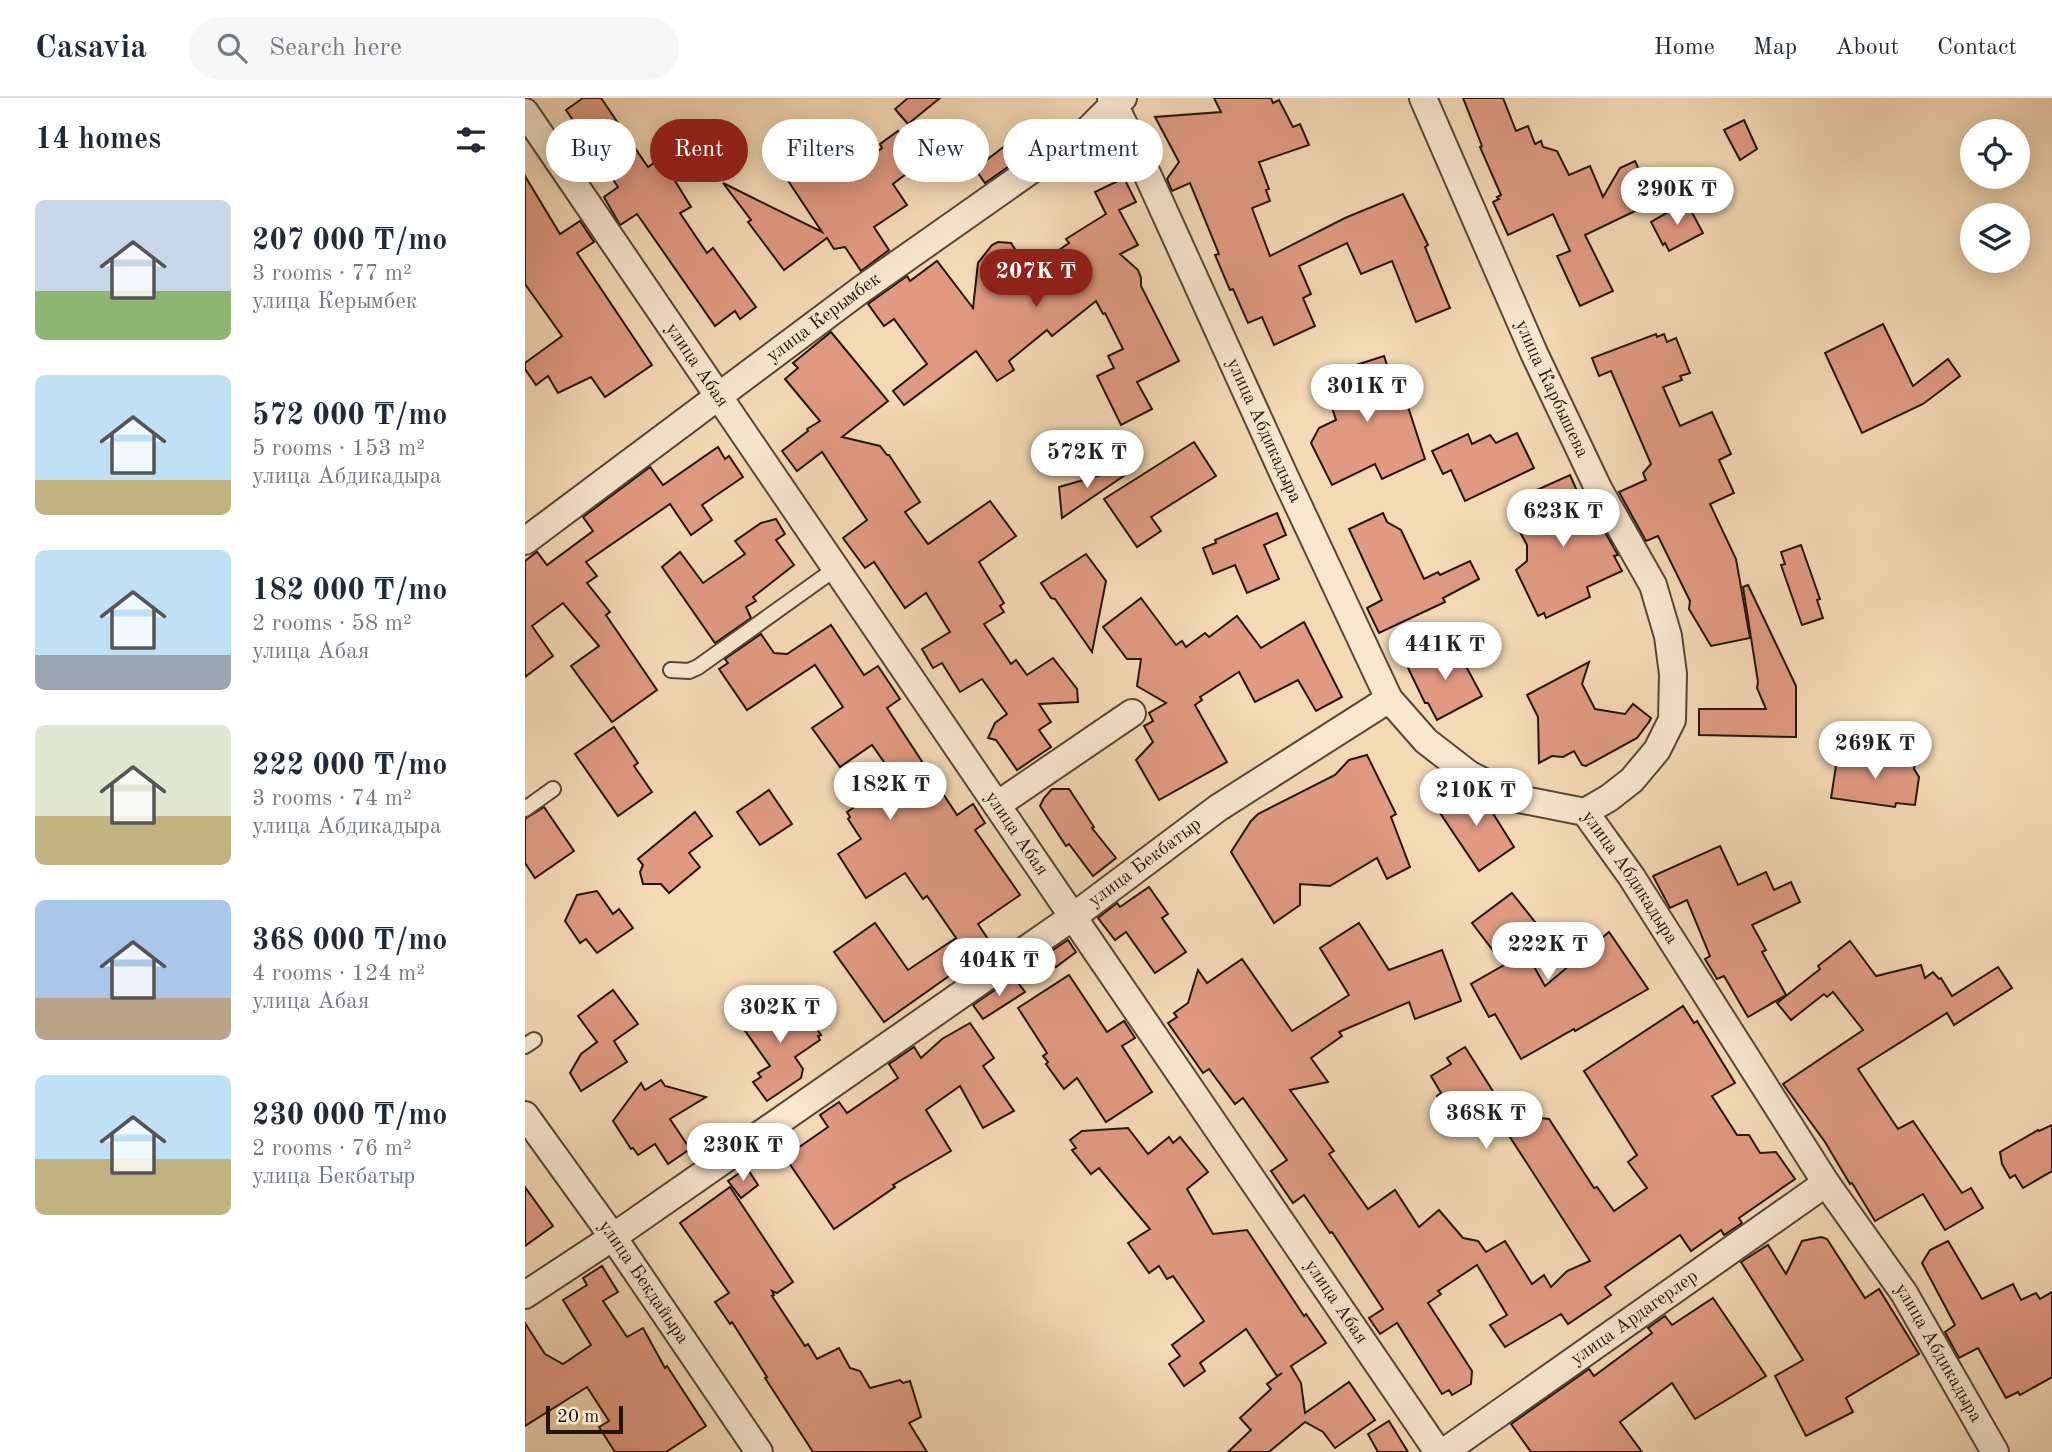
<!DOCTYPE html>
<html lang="en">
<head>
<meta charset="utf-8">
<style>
	body { margin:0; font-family:"Old Standard TT",serif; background:#f6f6f7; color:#1f2937; height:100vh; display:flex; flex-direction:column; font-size:26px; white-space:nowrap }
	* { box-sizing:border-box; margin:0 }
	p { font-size:23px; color:#747a83 }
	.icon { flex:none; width:38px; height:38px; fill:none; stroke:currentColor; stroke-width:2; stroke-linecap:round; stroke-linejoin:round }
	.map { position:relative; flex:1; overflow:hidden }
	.panel { display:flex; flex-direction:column; background:#fff; width:525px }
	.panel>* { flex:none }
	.banner { position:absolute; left:21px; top:21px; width:665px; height:63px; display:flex; gap:14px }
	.tools { position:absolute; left:1435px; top:21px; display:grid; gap:14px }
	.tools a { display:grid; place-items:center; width:70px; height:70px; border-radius:50%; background:#fff; box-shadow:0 4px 18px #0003; font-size:35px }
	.scale { position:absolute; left:21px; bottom:18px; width:77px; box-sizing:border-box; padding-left:7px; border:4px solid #24150b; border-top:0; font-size:19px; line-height:24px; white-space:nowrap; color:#24150b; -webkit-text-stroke:5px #f8e6cf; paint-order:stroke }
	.price { position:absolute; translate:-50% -60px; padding:0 16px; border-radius:24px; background:#fff; color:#222; font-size:23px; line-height:46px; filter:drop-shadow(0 2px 4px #0008) }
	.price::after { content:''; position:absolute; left:50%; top:42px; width:21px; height:16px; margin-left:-10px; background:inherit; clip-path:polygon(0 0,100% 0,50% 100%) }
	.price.active { background:#8f2418; color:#fff }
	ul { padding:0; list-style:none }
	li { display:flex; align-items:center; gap:21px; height:175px; padding:0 35px }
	li span { display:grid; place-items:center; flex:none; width:196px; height:140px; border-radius:10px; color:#555 }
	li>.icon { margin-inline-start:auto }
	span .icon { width:84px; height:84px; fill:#fffc; stroke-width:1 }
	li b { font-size:30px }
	h2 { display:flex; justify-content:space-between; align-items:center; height:84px; padding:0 35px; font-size:30px }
	.pill { padding:0 24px; border-radius:32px; background:#fff; box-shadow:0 4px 18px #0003; font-size:24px; line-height:63px }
	.pill.active { background:#8f2418; color:#fff }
	header { display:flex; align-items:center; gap:42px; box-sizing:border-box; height:98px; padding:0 35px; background:#fff; border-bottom:2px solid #e0e1e3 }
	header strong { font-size:33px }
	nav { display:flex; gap:38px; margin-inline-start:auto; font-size:24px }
	.search { width:490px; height:63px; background:#f6f6f7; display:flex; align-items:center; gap:18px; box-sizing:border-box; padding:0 24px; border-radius:38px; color:#747a83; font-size:26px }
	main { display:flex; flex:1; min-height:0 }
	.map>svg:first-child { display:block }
	.building { fill:#e09a81; stroke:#24150b; stroke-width:2 }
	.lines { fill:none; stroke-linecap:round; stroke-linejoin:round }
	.service-casing { stroke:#584636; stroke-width:18 }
	.minor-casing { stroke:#584636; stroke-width:30 }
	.service { stroke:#f8e6cf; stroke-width:14 }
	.minor { stroke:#f8e6cf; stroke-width:26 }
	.labels { text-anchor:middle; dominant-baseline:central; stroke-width:5; stroke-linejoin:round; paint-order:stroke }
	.street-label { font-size:19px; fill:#24150b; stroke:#f8e6cf }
</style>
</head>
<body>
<header>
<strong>Casavia</strong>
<div class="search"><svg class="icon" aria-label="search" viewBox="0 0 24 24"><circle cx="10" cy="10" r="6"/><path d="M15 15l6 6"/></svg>Search here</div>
<nav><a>Home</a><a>Map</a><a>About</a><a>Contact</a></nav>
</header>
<main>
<section class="panel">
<h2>14 homes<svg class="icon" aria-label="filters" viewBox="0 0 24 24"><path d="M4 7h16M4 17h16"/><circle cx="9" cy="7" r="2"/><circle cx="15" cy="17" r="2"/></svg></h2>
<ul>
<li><span style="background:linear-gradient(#c9d6e8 65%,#8fb573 0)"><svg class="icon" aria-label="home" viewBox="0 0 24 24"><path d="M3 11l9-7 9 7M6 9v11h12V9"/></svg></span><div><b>207 000 ₸/mo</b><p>3 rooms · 77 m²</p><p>улица Керымбек</p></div></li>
<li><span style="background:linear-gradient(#bfe0f5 75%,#c2b280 0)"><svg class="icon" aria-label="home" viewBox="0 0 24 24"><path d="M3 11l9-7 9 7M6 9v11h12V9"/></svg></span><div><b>572 000 ₸/mo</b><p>5 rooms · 153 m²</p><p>улица Абдикадыра</p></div></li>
<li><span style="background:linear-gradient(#bfe0f5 75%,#9aa5b1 0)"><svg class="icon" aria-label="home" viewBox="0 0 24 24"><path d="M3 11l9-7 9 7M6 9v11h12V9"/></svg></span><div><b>182 000 ₸/mo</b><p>2 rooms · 58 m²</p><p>улица Абая</p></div></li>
<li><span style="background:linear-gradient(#dfe7d0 65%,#c2b280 0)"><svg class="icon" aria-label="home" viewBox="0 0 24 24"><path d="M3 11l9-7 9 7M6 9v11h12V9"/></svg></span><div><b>222 000 ₸/mo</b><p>3 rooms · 74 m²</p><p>улица Абдикадыра</p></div></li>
<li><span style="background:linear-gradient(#a9c7e8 70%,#b9a48a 0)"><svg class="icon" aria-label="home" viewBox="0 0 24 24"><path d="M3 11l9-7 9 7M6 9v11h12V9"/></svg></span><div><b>368 000 ₸/mo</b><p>4 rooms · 124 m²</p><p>улица Абая</p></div></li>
<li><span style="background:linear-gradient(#bfe0f5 60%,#c2b280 0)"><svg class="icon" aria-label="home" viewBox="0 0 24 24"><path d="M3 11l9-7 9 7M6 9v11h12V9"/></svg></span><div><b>230 000 ₸/mo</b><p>2 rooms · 76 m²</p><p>улица Бекбатыр</p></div></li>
</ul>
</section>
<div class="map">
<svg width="1527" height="1354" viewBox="0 0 1527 1354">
	<rect width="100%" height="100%" fill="#f4d9b5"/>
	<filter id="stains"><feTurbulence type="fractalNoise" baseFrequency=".00286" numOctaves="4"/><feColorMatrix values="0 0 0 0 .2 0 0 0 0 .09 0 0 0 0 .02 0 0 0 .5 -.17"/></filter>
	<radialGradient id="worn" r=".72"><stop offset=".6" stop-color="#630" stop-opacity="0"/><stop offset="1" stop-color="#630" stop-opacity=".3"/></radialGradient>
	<g class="building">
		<polygon points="58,0 76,0 123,69 136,60 166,109 155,115 182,155 188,150 231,209 215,221 210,213 190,228 112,116 95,127 79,99 93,89 41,12"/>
		<polygon points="383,0 415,0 383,26 370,11"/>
		<polygon points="689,0 746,0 748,5 754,2 768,29 775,26 784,47 734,64 744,91 741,92 745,103 727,110 745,158 820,120 878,96 903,147 900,149 925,210 891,224 867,163 836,176 822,145 774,168 786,196 778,200 790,228 749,247 737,219 723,225 708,191 705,192 690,157 694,156 665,85 647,93 642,81 654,64 630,19 696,14"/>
		<polygon points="938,0 978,0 991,33 1003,28 1010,46 1016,43 1018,49 1032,53 1044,77 1065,68 1078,99 1095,70 1110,63 1129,104 1060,137 1088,193 1055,208 1032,158 1045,153 1028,116 983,137 968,104 974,101 972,99 976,97 955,49 957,48"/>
		<polygon points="1219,22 1232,51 1215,62 1199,32"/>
		<polygon points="373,33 397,64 368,86 382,107 349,129 364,152 336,173 320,149 309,151 302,140 259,172 223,124 226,122 198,85 297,134 258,75 292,52 306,73 325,66 334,68 357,50 355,46"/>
		<polygon points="498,34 510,50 460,85 450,71"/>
		<polygon points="0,78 35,136 55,123 69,144 52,155 127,267 80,299 66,279 33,295 23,278 11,287 0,271 0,265 37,238 0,186"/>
		<polygon points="599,80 611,104 594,112 613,147 595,156 613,172 616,180 616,188 654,263 612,284 627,311 596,327 572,278 589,270 583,258 598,251 580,215 578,216 571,203 527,238 522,232 484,263 489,272 472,283 451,253 379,307 368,293 402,266 369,221 359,228 343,206 382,178 385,183 412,163 448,210 453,165 467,147 473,144 486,145 504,173 544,145 541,141 581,116 570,94"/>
		<polygon points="1163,107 1178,135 1144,153 1140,145 1138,147 1126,124 1154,108 1155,111"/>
		<polygon points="1358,226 1388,288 1423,261 1435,278 1398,306 1337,335 1300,255"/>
		<polygon points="306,234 363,303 317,339 355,348 362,357 364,357 395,404 380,414 403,446 465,403 491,438 454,464 479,505 475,508 479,514 459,526 486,566 491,562 502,577 528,560 552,591 553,604 514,606 526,624 514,632 526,649 492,672 471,642 463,640 470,625 482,616 457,581 435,594 417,565 408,570 397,551 425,534 401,495 380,510 349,464 340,470 318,440 342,422 297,354 272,373 257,353 283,333 282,331 295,323 260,281 273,270 268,265"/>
		<polygon points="1131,236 1132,239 1139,236 1142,244 1151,240 1165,275 1155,278 1157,282 1138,289 1155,328 1187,314 1206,356 1194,362 1209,395 1185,406 1211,461 1225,540 1186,548 1164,511 1165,503 1133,438 1121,443 1094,394 1121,382 1118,375 1126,366 1086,273 1074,278 1067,260"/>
		<polygon points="859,258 865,276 873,278 900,361 857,381 850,366 807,387 786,345 794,330 811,322 797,278"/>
		<polygon points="992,335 1009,370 940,403 926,372 918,376 907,353 943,336 947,346 965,337 971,345"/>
		<polygon points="669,344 691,378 626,419 636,433 612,449 579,401"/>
		<polygon points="193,349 200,361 204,358 218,379 177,407 187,422 166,437 145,406 61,464 72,478 62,485 85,514 81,517 132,592 87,624 46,568 74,548 38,505 7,528 28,558 0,579 0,463 12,454 22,467 68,433 58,419 125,369 138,387"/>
		<polygon points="604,369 606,373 537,420 534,389"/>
		<polygon points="1045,377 1055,400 1059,398 1093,457 1089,458 1097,473 1062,489 1065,499 1021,520 1019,515 1013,518 991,472 1002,463 1002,447 990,425 1013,413 1005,395"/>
		<polygon points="752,415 761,437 739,447 754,481 722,495 710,467 688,476 678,450 691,445 690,442"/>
		<polygon points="858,415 862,424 876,432 899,481 913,474 915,477 945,463 954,481 918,500 920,504 854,535 842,510 857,502 824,431"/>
		<polygon points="251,421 260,436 251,442 269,467 228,499 231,503 221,509 226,520 190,545 137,469 155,454 178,485 220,456 210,443 236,425"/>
		<polygon points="1276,447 1295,501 1292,502 1298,520 1277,527 1256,467 1260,466 1256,454"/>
		<polygon points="561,456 581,483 567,554 530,501 526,500 516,485"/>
		<polygon points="1223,487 1271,588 1271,639 1174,637 1174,611 1241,611 1232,590 1233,584 1218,489"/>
		<polygon points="616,500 651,547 657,543 661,549 680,535 684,539 712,518 736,550 779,524 817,599 791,613 773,582 730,604 714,574 675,599 677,602 670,607 702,664 634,702 611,662 628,644 619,628 628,623 624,615 641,605 612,588 616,561 602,561 578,529"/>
		<polygon points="306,527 339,577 353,568 375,601 362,610 432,717 448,706 460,725 450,732 495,797 453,826 471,853 430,881 427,876 359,924 309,854 350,825 383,872 431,840 402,798 398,801 380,775 341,800 313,756 336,741 323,721 325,719 322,714 371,681 347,647 315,669 287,630 318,609 290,567 222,612 194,571 203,565 200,561 236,536 249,555 262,556"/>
		<polygon points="929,546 957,598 912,622 903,605 900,605 883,570"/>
		<polygon points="1064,564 1057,586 1070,611 1100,616 1108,606 1126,620 1124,624 1112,640 1061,668 1057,667 1049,653 1038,659 1027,658 1014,665 1013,619 1002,597"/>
		<polygon points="89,629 113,665 109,668 127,694 93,718 50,656"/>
		<polygon points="1313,655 1390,664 1389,671 1394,679 1390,707 1371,705 1370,709 1306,700"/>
		<polygon points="842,657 871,716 866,719 885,769 862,781 852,760 805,788 775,786 775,807 749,825 706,754 726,723 733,716 810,677 824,662"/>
		<polygon points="934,689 942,693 947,701 952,698 959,701 989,749 954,773 915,715 925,708 919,698"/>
		<polygon points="527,691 544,691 569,729 567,730 591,760 568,778 544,746 541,748 515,708 519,700"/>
		<polygon points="244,692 267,726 235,747 212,714"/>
		<polygon points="19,709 49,753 10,780 0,765 0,721"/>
		<polygon points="170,714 187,738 164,755 175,769 144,795 136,786 118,786 115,774 118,767 113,761"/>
		<polygon points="1195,748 1213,787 1241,774 1249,792 1266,784 1275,804 1227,827 1241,852 1237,854 1261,897 1223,919 1199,878 1192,881 1180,861 1185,858 1162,802 1145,810 1128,778"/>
		<polygon points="624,789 643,816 637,820 661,854 630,875 601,834 590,842 573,820 592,805 595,809"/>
		<polygon points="72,793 88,816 94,811 108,830 72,855 61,841 55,845 40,823 52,797"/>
		<polygon points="987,795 1018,834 998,849 1020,888 1084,834 1123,891 1050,933 1049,931 996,961 970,916 964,919 946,886 979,867 947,825"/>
		<polygon points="834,825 864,872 917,852 936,903 890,921 884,904 814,934 817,938 786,960 803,984 765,992 809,1053 804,1056 843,1111 870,1092 894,1129 914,1112 938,1140 953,1143 961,1154 980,1143 1007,1186 1019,1177 1026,1189 1042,1173 1065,1163 983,1036 1007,1019 1024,1021 1069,1090 1072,1089 1089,1113 1122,1090 1103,1064 1112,1057 1059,973 1158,908 1169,925 1172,923 1210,985 1187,998 1212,1037 1224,1037 1235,1055 1251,1054 1270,1081 1214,1120 1217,1125 1199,1137 1196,1132 1166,1153 1155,1137 1080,1189 1086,1197 1043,1226 1036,1216 980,1249 965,1227 982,1217 952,1167 913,1193 916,1196 903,1205 947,1273 946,1286 927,1297 924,1292 917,1296 872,1225 855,1236 844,1220 858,1211 807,1134 805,1135 779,1097 768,1105 746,1073 762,1062 718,1000 710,1006 684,971 678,975 643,925 652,919 649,915 663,905 673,872 682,885 717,861 767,933 824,897 795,850"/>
		<polygon points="543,842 551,854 531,869 522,856"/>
		<polygon points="1325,843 1351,878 1396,867 1400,880 1408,874 1414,881 1416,880 1427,898 1473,869 1487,890 1429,927 1422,915 1333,971 1373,1031 1388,1023 1437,1095 1446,1090 1458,1110 1420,1132 1398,1096 1350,1123 1327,1085 1325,1086 1300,1044 1258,986 1338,932 1308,894 1302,899 1299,896 1266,922 1252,905 1295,871 1293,868"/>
		<polygon points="544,877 582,934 599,923 610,940 597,948 627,994 581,1024 552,980 539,991 521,966 523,964 518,958 522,955 493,910"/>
		<polygon points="489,879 500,894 458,921 448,907"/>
		<polygon points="88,892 113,926 89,943 102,964 56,993 45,975 56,956 72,944 53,918"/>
		<polygon points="272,903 296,937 293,938 295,942 270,959 278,971 276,980 242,1003 228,984 236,979 233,975 245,968 211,920 231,906 243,923"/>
		<polygon points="445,925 469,960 458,968 489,1013 458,1030 435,988 401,1012 426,1053 368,1087 370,1089 309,1131 260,1059 303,1029 295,1017 314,1004 322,1015 373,980 364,966 389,949 396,960 417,941"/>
		<polygon points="940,949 976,1006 990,1014 957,1036 952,1028 937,1037 912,998 916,995 906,978 926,966 922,960"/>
		<polygon points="136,982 140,988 181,999 145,1021 165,1051 143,1066 130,1046 113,1057 108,1050 106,1051 88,1023 116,985 120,992"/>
		<polygon points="1527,1027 1527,1073 1498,1090 1490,1077 1485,1080 1477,1066 1475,1054 1513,1032 1514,1033"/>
		<polygon points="603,1030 623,1056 644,1039 648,1045 655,1039 683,1074 662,1091 688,1136 722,1132 779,1218 781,1216 801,1245 766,1268 776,1285 780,1315 824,1284 850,1322 810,1350 798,1334 780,1324 744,1354 703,1354 726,1332 715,1320 746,1291 742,1286 757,1275 752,1278 721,1231 675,1265 680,1273 659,1288 644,1266 655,1258 647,1247 679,1223 648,1178 642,1181 634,1168 624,1175 603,1145 625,1131 574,1070 566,1076 547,1052 551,1050 545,1042 557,1033"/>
		<polygon points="222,1070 233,1087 216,1100 203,1083"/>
		<polygon points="0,1089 28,1128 0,1148"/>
		<polygon points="205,1089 268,1184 252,1195 247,1193 249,1197 247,1198 280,1248 283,1246 292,1261 314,1250 325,1270 335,1273 345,1290 375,1282 378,1285 385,1283 396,1319 384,1325 402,1354 288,1354 240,1280 242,1279 207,1224 205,1226 190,1204 204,1195 155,1125"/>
		<polygon points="1296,1139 1302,1141 1340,1200 1354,1191 1394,1256 1321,1300 1328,1314 1281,1338 1250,1278 1278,1262 1216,1164 1243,1147 1261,1176 1277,1143"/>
		<polygon points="1423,1143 1457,1201 1488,1186 1496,1202 1511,1195 1515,1201 1527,1194 1527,1279 1495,1297 1493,1294 1481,1300 1453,1250 1434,1260 1420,1234 1430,1227 1397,1165 1405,1152"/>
		<polygon points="77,1168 93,1194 78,1203 102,1239 118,1230 140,1270 142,1268 181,1328 141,1354 90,1354 74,1329 84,1323 62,1289 0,1328 0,1225 20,1256 38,1266 66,1247 38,1202 62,1187 58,1180"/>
		<polygon points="1188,1200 1241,1278 1170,1321 1147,1285 1095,1324 1117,1354 1006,1354 986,1326 1064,1271 1069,1278 1127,1235 1123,1230 1140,1218 1147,1227"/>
		<polygon points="864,1323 883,1354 853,1354 843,1336"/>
	</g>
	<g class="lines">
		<g class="service-casing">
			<g id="service">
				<polyline points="146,572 164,573 173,569 310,471"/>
				<polyline points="0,711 28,691"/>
				<polyline points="0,948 9,942"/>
			</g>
		</g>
		<g class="minor-casing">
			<g id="minor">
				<path id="s1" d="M586,0L609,47L759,377L864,601L901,643L945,677L994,701L1060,714L1106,778L1301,1085L1379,1195L1470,1354"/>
				<path id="s2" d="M898,0L1009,255L1074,392L1128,487L1143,538L1148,576L1147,622L1132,652L1107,682L1084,700L1060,714"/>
				<path id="s3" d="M0,14C303,462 609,907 913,1354"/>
				<path id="s4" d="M0,443L337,191L563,32L589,6L598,0"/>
				<polyline points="472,707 607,615"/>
				<path id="s5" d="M0,1017L88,1139L234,1354"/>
				<path id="s6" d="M0,1197L88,1139L549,818L693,710L864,601"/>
				<path id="s7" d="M919,1354L1301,1085"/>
			</g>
		</g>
		<use href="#service" class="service"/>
		<use href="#minor" class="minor"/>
	</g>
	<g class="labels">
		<g class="street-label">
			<text stroke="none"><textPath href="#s4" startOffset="373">улица Керымбек</textPath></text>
			<text stroke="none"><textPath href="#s3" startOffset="306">улица Абая</textPath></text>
			<text stroke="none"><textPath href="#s2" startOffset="318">улица Карбышева</textPath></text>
			<text stroke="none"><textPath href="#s1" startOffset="366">улица Абдикадыра</textPath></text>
			<text stroke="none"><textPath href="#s3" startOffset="873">улица Абая</textPath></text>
			<text stroke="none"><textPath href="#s6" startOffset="756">улица Бекбатыр</textPath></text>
			<text stroke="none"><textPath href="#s1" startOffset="975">улица Абдикадыра</textPath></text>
			<text stroke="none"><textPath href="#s5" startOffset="205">улица Бекдайыра</textPath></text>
			<text stroke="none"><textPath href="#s3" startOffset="1440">улица Абая</textPath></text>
			<text stroke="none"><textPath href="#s7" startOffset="233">улица Ардагерлер</textPath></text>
			<text stroke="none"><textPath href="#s1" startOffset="1542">улица Абдикадыра</textPath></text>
		</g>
	</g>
	<rect width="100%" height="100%" filter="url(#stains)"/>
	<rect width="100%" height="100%" fill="url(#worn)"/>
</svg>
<div class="tools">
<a><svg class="icon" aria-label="locate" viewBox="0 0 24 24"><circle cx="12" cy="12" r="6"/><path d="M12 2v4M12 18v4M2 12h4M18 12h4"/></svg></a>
<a><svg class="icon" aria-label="layers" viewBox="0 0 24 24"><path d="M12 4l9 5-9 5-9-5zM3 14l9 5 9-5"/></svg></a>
</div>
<div class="scale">20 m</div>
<b class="price" style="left:1152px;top:129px">290K ₸</b>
<b class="price active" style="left:511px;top:211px">207K ₸</b>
<b class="price" style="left:842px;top:326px">301K ₸</b>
<b class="price" style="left:562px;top:392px">572K ₸</b>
<b class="price" style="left:1038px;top:451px">623K ₸</b>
<b class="price" style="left:920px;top:584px">441K ₸</b>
<b class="price" style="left:1350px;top:683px">269K ₸</b>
<b class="price" style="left:365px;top:724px">182K ₸</b>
<b class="price" style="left:951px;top:730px">210K ₸</b>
<b class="price" style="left:1023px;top:884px">222K ₸</b>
<b class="price" style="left:474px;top:900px">404K ₸</b>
<b class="price" style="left:255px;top:947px">302K ₸</b>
<b class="price" style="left:961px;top:1053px">368K ₸</b>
<b class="price" style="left:218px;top:1085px">230K ₸</b>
<div class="banner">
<a class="pill">Buy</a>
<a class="pill active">Rent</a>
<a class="pill">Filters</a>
<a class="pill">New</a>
<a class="pill">Apartment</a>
</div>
</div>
</main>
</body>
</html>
